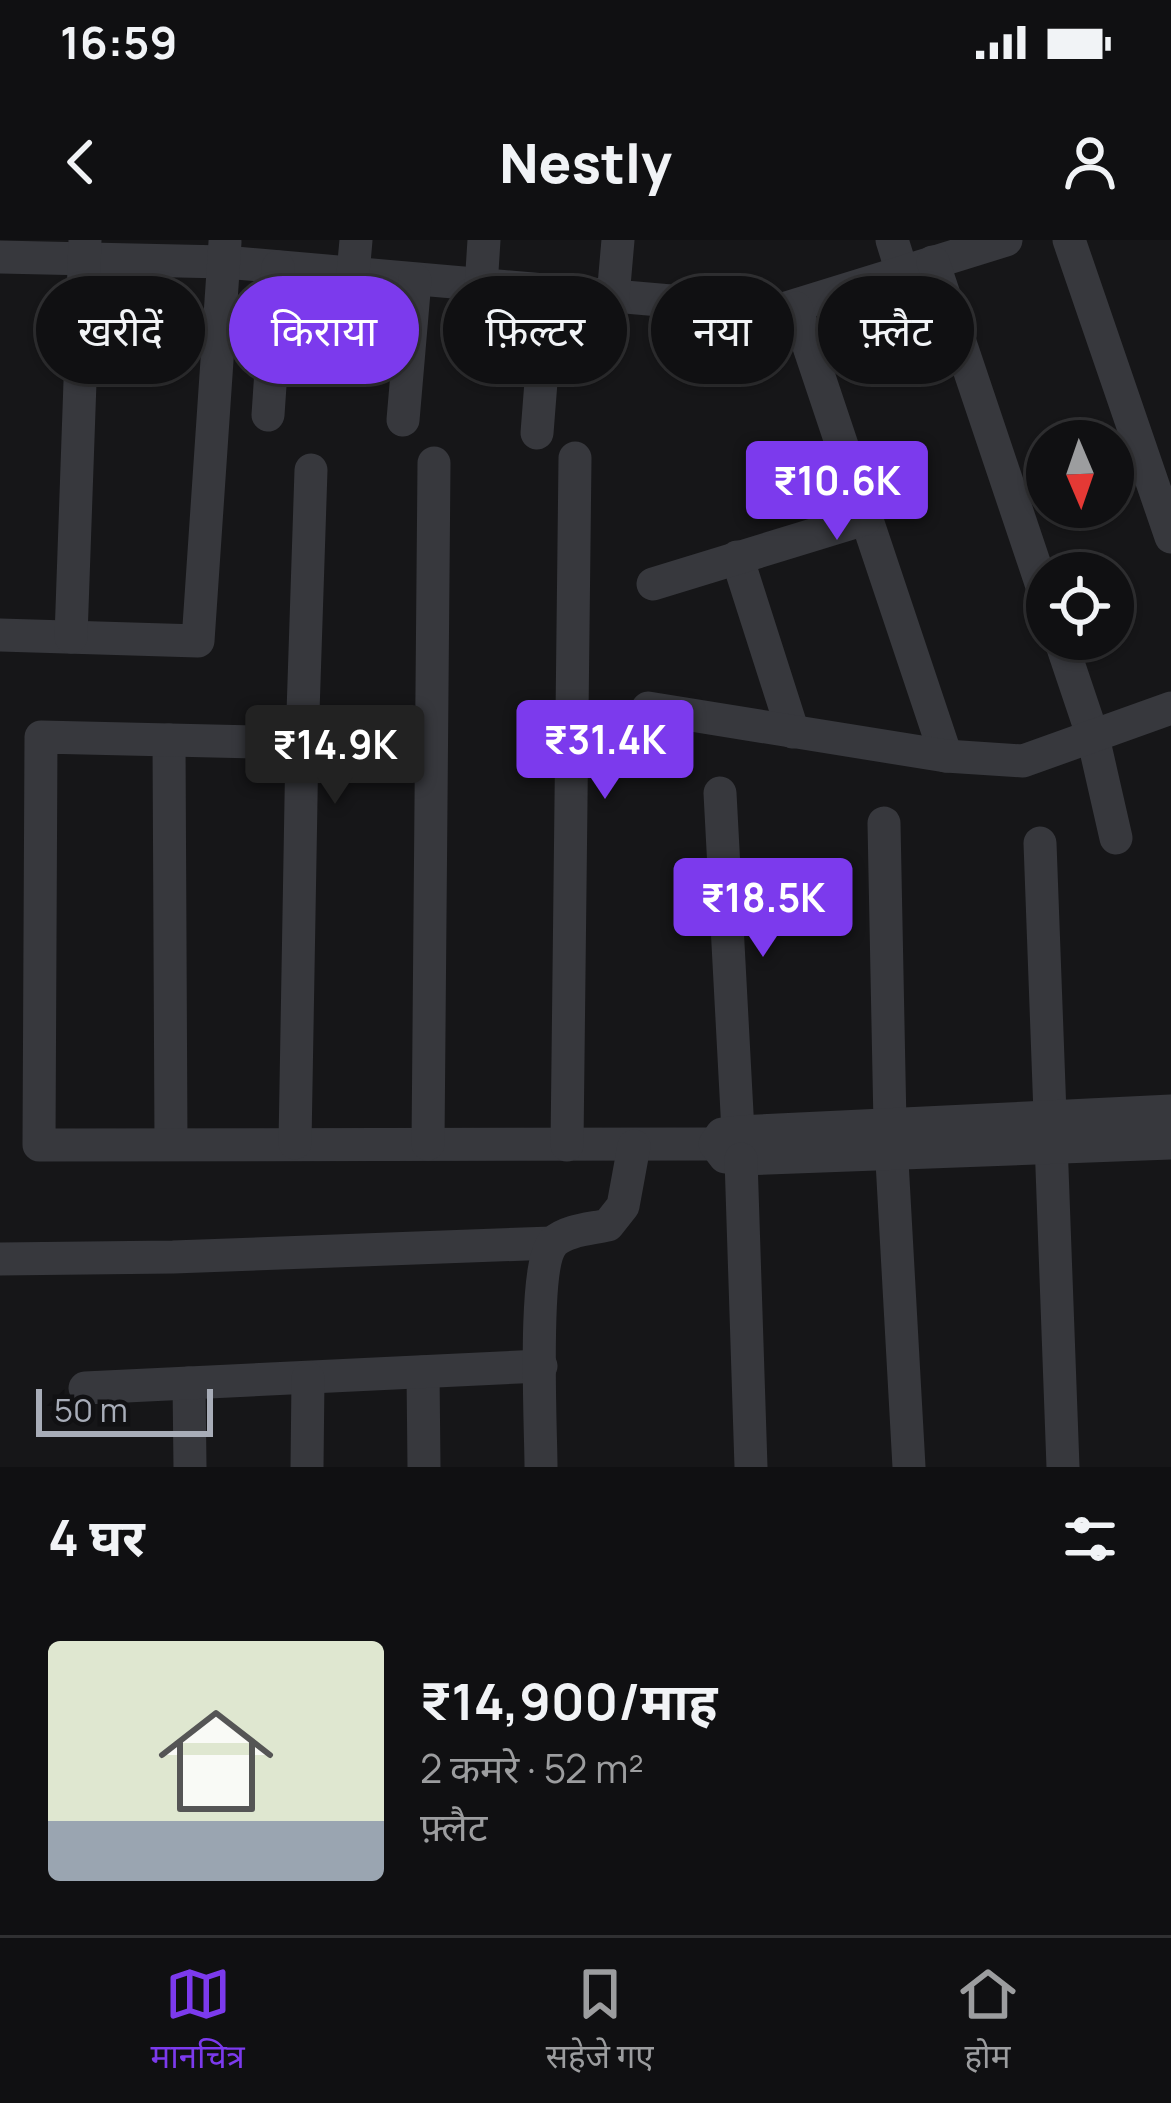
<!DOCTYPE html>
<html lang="hi">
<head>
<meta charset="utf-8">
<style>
	body { margin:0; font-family:Manrope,"Noto Sans Devanagari",sans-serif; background:#1e1e20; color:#f1f3f6; height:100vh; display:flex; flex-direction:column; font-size:45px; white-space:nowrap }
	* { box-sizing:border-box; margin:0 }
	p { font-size:39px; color:#9c9d9f }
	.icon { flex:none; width:66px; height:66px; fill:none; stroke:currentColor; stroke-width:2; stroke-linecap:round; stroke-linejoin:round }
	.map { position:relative; height:1227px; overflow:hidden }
	.sheet { display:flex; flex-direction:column; background:#101012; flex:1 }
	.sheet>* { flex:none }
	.guide { position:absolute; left:36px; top:36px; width:1101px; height:108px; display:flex; gap:24px }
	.needle { width:78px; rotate:178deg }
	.controls { position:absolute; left:1026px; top:180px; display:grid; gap:24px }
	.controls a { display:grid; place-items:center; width:108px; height:108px; border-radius:50%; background:#101012; box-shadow:0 3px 9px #0004,0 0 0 3px #303032; font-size:60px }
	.scale { position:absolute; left:36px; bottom:30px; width:177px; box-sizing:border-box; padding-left:12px; border:6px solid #a8adb8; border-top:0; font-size:33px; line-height:42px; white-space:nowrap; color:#a8adb8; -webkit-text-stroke:9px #111113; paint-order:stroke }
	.price { position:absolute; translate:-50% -102px; padding:0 27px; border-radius:12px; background:#7c3aed; color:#fff; font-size:39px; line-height:78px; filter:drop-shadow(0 3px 6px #0008) }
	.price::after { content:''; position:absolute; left:50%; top:72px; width:36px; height:27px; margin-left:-18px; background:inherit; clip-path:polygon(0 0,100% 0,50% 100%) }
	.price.current { background:#222; color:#fff }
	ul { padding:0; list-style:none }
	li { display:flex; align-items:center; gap:36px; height:300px; padding:0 48px }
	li+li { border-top:3px solid #303032 }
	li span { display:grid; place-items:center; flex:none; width:336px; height:240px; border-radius:12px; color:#555 }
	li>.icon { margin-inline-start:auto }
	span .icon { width:144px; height:144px; fill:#fffc; stroke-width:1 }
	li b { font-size:51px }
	h2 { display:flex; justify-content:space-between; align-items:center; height:144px; padding:0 48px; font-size:51px }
	.pill { padding:0 42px; border-radius:54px; background:#101012; box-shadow:0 3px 9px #0004,0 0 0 3px #303032; font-size:42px; line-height:108px }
	.pill.current { background:#7c3aed; color:#fff }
	.status { display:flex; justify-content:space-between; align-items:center; height:84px; padding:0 60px; background:#101012; direction:ltr }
	.status svg { height:33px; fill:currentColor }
	header { display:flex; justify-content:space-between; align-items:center; height:156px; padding:0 48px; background:#101012; font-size:54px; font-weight:800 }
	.menu { display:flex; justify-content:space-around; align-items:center; height:168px; border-top:3px solid #303032; background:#101012; font-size:33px; color:#9c9d9f }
	.menu a { display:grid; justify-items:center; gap:6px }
	.menu .current { color:#7c3aed }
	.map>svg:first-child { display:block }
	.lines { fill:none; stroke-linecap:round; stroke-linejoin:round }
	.minor { stroke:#37383d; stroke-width:33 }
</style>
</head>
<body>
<div class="status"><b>16:59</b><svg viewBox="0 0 49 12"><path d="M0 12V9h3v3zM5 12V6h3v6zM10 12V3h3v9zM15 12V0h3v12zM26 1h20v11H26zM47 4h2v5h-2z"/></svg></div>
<header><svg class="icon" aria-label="back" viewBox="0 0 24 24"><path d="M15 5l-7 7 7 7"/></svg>Nestly<svg class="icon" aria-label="person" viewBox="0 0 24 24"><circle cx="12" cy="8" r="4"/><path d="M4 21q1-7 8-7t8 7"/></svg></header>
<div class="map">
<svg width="1171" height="1227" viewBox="0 0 1171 1227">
	<rect width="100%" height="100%" fill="#161618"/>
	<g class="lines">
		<g class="minor">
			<polyline points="892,0 902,32"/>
			<polyline points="1069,0 1171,297"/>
			<polyline points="0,17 224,22 694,63 735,84 1006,0"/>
			<polyline points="933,22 1047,361"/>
			<polyline points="353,34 356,0"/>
			<polyline points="481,47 484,0"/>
			<polyline points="613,57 618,0"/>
			<polyline points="796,68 946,516"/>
			<polyline points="268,175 278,27"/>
			<polyline points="403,180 415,40"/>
			<polyline points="537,193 548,52"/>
			<polyline points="737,317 793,492"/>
			<polyline points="653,344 865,279"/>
			<polyline points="0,395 198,401 225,2"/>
			<polyline points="71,397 85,0"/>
			<polyline points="1060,399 1093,497 1116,598"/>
			<polyline points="648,468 946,516 1023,521 1171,468"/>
			<polyline points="169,500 171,904"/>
			<polyline points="302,503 41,497 39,905 715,904"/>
			<polyline points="720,553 738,892"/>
			<polyline points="884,583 890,885 909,1227"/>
			<polyline points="1040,603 1063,1227"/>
			<polyline points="1171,871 738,892 722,894 715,904 725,917 741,919 1171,903"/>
			<polyline points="295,903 302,503 311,230"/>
			<polyline points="428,904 434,223"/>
			<polyline points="567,905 575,218"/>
			<polyline points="741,919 751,1227"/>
			<polyline points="0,1019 173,1017 552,1003"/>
			<polyline points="423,1132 424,1227"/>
			<polyline points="189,1143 190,1227"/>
			<polyline points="85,1148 541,1126"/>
			<polyline points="307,1227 308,1138"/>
			<path d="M541,1227C541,1188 532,1024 554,1002C567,990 591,989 608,985L623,966L634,906"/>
		</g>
	</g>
</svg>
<div class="controls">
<a><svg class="needle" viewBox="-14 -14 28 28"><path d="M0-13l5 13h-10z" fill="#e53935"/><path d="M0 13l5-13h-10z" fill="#9c9d9f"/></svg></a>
<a><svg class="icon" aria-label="locate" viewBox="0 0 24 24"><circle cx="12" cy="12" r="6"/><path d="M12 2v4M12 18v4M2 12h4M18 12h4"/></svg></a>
</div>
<div class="scale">50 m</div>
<b class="price" style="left:837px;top:303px">₹10.6K</b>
<b class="price" style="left:605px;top:562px">₹31.4K</b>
<b class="price current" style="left:335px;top:567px">₹14.9K</b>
<b class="price" style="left:763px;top:720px">₹18.5K</b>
<div class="guide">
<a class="pill">खरीदें</a>
<a class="pill current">किराया</a>
<a class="pill">फ़िल्टर</a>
<a class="pill">नया</a>
<a class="pill">फ़्लैट</a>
</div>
</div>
<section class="sheet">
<h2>4 घर<svg class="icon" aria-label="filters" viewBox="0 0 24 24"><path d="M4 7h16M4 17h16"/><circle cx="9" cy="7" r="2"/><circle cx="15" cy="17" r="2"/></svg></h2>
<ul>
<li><span style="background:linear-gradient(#dfe7d0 75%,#9aa5b1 0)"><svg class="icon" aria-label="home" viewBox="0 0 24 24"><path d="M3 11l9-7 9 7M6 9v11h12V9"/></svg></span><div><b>₹14,900/माह</b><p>2 कमरे · 52 m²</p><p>फ़्लैट</p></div></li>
</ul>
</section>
<nav class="menu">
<a class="current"><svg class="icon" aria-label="map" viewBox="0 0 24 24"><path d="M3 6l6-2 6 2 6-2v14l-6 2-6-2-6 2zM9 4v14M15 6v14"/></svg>मानचित्र</a>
<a><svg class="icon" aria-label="saved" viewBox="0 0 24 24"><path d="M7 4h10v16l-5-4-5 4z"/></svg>सहेजे गए</a>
<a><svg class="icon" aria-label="home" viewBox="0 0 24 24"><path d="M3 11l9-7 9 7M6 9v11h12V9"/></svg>होम</a>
</nav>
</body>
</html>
